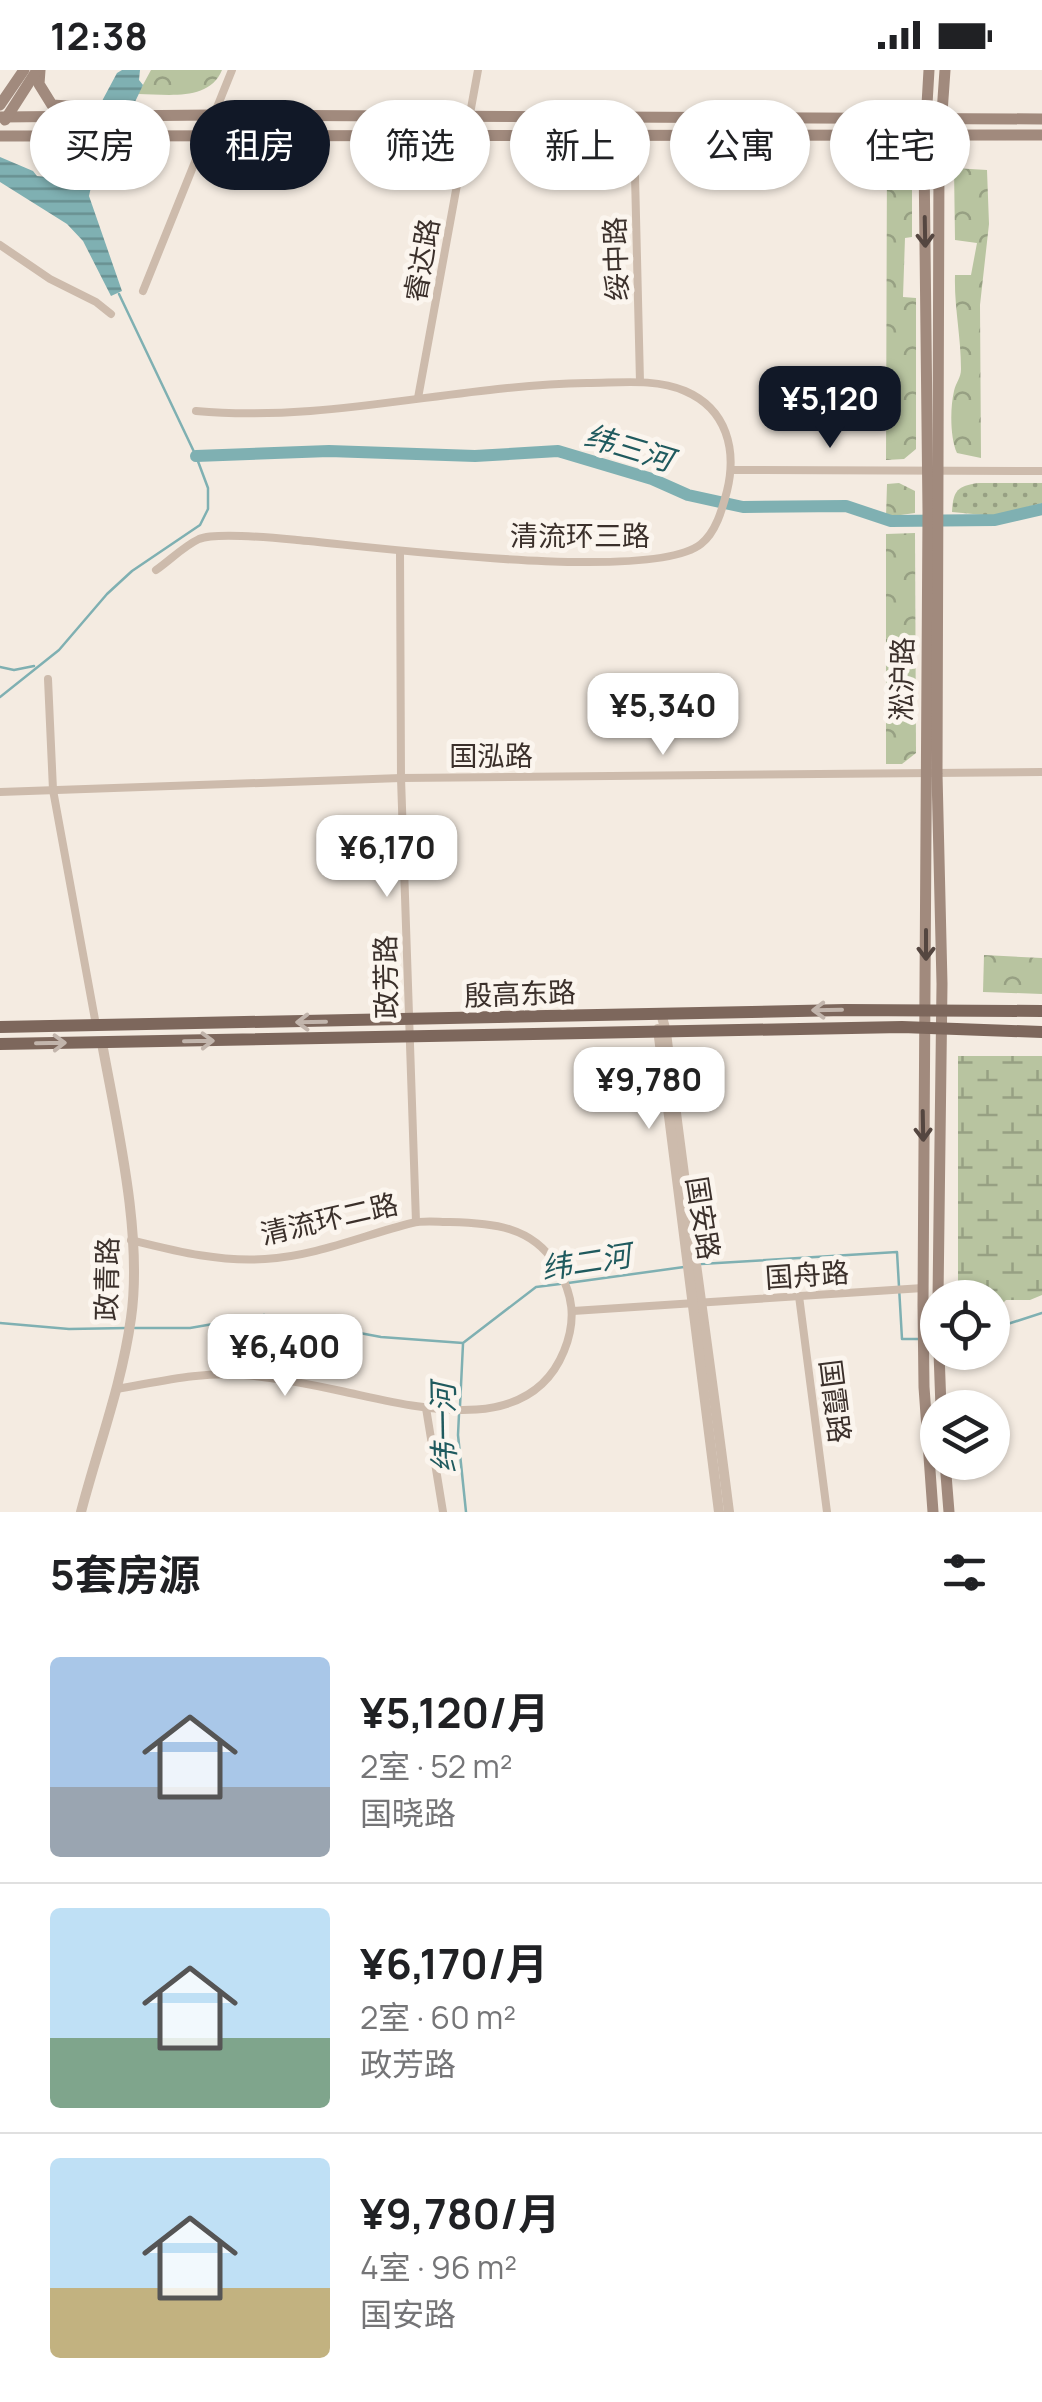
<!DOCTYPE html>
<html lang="zh">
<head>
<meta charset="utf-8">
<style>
	body { margin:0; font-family:Manrope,"Noto Sans SC",sans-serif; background:#f6f6f6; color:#202124; height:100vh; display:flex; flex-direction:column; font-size:38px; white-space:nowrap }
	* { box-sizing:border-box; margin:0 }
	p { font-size:32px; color:#757577 }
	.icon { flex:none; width:55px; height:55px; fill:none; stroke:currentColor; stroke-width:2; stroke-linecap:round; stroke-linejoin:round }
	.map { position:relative; height:1442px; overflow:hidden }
	.side { display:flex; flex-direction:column; background:#fff; flex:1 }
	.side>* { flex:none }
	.top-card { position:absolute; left:30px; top:30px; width:982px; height:90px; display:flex; gap:20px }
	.controls { position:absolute; left:920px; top:1210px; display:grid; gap:20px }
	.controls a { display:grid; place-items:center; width:90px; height:90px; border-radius:50%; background:#fff; box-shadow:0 2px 8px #0004; font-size:50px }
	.price { position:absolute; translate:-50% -85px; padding:0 22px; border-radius:20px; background:#fff; color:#222; font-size:32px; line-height:65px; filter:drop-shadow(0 2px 5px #0008) }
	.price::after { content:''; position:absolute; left:50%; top:60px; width:30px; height:22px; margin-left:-15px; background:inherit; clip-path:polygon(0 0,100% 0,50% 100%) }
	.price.selected { background:#111827; color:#fff }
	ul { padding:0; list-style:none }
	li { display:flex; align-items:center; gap:30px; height:250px; padding:0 50px }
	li+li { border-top:2px solid #e0e0e0 }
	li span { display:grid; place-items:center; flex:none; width:280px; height:200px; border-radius:10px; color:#555 }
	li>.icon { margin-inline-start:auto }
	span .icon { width:120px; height:120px; fill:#fffc; stroke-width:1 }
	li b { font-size:42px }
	h2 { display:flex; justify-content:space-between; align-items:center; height:120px; padding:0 50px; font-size:42px }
	.pill { padding:0 35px; border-radius:45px; background:#fff; box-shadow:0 2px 8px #0004; font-size:35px; line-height:90px }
	.pill.selected { background:#111827; color:#fff }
	.status { display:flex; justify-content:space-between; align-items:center; height:70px; padding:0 50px; background:#fff; direction:ltr }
	.status svg { height:28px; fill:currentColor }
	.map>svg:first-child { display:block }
	.grass { fill:url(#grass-dots) }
	.wetland { fill:url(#wetland-marsh) }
	.park { fill:url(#park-crowns) }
	.water { fill:url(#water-rules) }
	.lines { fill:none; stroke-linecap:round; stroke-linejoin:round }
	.stream { stroke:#7fb0b2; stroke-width:2.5 }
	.river { stroke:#7fb0b2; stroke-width:12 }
	.minor { stroke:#cdbbac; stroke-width:8 }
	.tertiary { stroke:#cdbbac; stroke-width:10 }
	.secondary { stroke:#a18a7d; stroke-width:11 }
	.primary { stroke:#7d675c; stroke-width:12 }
	.oneway { stroke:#544640 }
	.oneway2 { stroke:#c2b5ac }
	.labels { text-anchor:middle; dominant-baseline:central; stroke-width:10; stroke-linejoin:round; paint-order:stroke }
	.street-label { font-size:28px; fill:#3b302b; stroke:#fbf5ee }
	.water-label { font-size:30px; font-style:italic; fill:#1f5a5e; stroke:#fbf5ee }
</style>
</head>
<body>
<div class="status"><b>12:38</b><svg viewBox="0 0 49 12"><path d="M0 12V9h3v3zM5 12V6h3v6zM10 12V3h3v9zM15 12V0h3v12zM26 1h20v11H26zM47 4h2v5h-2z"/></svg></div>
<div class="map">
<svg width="1042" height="1442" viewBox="0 0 1042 1442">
	<defs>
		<pattern id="grass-dots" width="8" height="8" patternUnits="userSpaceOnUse" patternTransform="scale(2.5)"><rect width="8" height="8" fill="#b8c4a0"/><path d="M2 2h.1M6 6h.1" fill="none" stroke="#97a083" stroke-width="1.8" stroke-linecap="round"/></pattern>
		<pattern id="wetland-marsh" width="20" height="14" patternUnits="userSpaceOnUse" patternTransform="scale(2.5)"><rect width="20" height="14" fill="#b8c4a0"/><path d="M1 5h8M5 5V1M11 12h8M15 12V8" fill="none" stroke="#97a083"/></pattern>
		<pattern id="park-crowns" width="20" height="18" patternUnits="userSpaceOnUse" patternTransform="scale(2.5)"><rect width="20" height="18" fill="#b8c4a0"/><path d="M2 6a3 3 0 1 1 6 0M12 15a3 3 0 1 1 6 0" fill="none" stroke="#97a083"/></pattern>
		<pattern id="water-rules" width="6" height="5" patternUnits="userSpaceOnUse" patternTransform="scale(2.5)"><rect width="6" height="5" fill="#7fb0b2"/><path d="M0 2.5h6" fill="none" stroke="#699091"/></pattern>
	</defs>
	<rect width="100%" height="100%" fill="#f4ebe1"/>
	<path class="grass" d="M978,413H1042V433L994,446L952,442C953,421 957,416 978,413Z"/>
	<polygon class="wetland" points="958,986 1042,986 1042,1225 1030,1230 1006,1230 993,1243 992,1228 958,1227"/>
	<g class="park">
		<path d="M151,0H222C209,32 166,24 138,24Z"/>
		<polygon points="887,81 907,82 912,94 912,167 905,168 903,227 916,228 916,379 904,389 886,390"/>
		<path d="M954,98L987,100L989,154L980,235L981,388L957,383C950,368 950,338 954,321C956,312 961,308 961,299C961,266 954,237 955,205H971L977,173L955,170Z"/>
		<polygon points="899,413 915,421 915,443 886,447 887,414"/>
		<polygon points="915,463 916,683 902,694 886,694 886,464"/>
		<polygon points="984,885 1042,888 1042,924 983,922"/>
	</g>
	<path class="water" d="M122,0H140L139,10L143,15L110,85L93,108L89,126L122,221L111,226L83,171L67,154L0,112V87L33,101L37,106C55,108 64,111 75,94L72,87L117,3Z"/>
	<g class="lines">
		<g class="stream">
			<polyline points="0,597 14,600 34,596"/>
			<polyline points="0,627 59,580 107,524 132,501 200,455 208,439 208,418 196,386 119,224"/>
			<polyline points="701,1194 897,1182 902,1269 921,1269"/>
			<polyline points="568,1213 684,1197"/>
			<polyline points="0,1253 69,1259 127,1258"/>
			<polyline points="135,1258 190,1258 264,1245 381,1267 463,1273 536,1217 560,1214"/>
			<polyline points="992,1259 1042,1243"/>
			<polyline points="460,1336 463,1274"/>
			<polyline points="459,1344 458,1365 466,1442"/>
		</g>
		<polyline class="river" points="196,386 329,381 475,386 558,381 652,409 688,425 743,437 846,436 891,451 995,450 1042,439"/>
		<g class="minor">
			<polyline points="634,64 640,312"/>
			<polyline points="0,175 50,209 96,232 111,244"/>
			<polyline points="143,221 232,0"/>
			<polyline points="418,328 478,0"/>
			<polyline points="732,400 1042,401"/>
			<polyline points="400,482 401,708 416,1152"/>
			<path d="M156,500C169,491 184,476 199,469C216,462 276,468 297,470C368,476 651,514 701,474C716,462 722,440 727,421C737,380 727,339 685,321C655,308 619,313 587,313C456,315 328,353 196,341"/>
			<polyline points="48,609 53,720 96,955"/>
			<polyline points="0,722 401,708 1042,702"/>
			<polyline points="799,1226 827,1442"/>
			<polyline points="573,1241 923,1218"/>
			<path d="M116,1319C158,1312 202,1301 244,1305C277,1308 309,1314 341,1321C413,1336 528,1370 564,1281C577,1249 573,1224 556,1195C532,1156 492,1153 450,1152C438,1152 424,1150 412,1153C364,1165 316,1186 265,1189C218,1192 176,1181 131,1170"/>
			<polyline points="426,1338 443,1442"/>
		</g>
		<g class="tertiary">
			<path d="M661,943L666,962C685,1123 709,1282 729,1442"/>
			<polyline points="658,959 719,1442"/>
			<path d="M81,1442C98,1377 122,1314 131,1248C143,1165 117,1056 102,973"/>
		</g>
		<g class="secondary">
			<polyline points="40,0 39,14 52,35 99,38"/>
			<polyline points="929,0 924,86 928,442 923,1235 924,1317 933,1442"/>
			<polyline points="0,35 24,0"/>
			<polyline points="0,47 214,45 1042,49"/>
			<polyline points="5,50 37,0"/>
			<polyline points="0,66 1042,65"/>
			<polyline points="938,1228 942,914 937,704 939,86 945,0"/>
			<polyline points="939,1282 941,1338"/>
			<polyline points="945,1392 949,1442"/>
		</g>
		<g class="primary">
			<polyline points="0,957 845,940 1042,941"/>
			<polyline points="0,974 902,957 1042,962"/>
		</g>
	</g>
	<defs><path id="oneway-shaft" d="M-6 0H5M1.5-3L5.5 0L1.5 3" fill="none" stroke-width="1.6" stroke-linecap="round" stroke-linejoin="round" transform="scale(2.5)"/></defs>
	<g class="oneway">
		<use href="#oneway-shaft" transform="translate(925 162) rotate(89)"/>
		<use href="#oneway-shaft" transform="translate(926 875) rotate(90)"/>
		<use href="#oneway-shaft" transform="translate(923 1056) rotate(89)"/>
	</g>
	<g class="oneway2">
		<use href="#oneway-shaft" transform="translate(827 940) rotate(179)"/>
		<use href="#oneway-shaft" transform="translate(311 952) rotate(179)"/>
		<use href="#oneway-shaft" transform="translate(199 971) rotate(-1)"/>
		<use href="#oneway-shaft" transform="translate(51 973) rotate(-1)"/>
	</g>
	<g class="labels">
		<g class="street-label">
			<text transform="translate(615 189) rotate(-92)">绥中路</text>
			<text transform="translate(421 190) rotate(-80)">睿达路</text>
			<text x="580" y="465">清流环三路</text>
			<text transform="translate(901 609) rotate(-89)">淞沪路</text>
			<text x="491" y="685">国泓路</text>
			<text transform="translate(385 907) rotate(-91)">政芳路</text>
			<text transform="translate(520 923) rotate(-2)">殷高东路</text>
			<text transform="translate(329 1148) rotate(-13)">清流环二路</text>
			<text transform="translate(704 1148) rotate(81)">国安路</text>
			<text transform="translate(807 1204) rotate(-4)">国舟路</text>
			<text transform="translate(106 1209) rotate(-89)">政青路</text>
			<text transform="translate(836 1331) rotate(83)">国霞路</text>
		</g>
		<g class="water-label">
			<text transform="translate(629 377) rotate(17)">纬三河</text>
			<text transform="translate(586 1191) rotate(-9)">纬二河</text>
			<text transform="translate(443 1358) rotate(-91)">纬一河</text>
		</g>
	</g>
</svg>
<div class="controls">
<a><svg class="icon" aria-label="locate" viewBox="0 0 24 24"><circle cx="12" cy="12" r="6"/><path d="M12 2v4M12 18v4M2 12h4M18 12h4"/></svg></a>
<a><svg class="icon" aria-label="layers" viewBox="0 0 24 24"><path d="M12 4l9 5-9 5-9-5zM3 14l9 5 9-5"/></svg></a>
</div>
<b class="price selected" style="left:830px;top:381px">¥5,120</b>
<b class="price" style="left:663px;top:688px">¥5,340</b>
<b class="price" style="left:387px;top:830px">¥6,170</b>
<b class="price" style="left:649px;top:1062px">¥9,780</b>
<b class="price" style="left:285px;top:1329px">¥6,400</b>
<div class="top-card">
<a class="pill">买房</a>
<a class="pill selected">租房</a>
<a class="pill">筛选</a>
<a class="pill">新上</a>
<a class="pill">公寓</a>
<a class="pill">住宅</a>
</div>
</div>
<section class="side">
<h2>5套房源<svg class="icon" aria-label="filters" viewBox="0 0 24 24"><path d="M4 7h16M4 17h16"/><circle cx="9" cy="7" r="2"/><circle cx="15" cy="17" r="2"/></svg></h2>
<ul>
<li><span style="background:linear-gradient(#a9c7e8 65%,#9aa5b1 0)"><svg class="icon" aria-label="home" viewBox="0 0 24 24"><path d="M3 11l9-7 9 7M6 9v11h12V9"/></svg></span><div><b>¥5,120/月</b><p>2室 · 52 m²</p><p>国晓路</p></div></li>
<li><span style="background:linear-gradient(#bfe0f5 65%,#7fa58c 0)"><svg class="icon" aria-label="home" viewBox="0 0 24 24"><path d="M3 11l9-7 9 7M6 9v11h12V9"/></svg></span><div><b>¥6,170/月</b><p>2室 · 60 m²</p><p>政芳路</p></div></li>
<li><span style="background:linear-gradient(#bfe0f5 65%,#c2b280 0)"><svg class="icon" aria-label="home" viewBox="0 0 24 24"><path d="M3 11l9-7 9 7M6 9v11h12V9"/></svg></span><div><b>¥9,780/月</b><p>4室 · 96 m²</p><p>国安路</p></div></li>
</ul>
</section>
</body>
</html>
